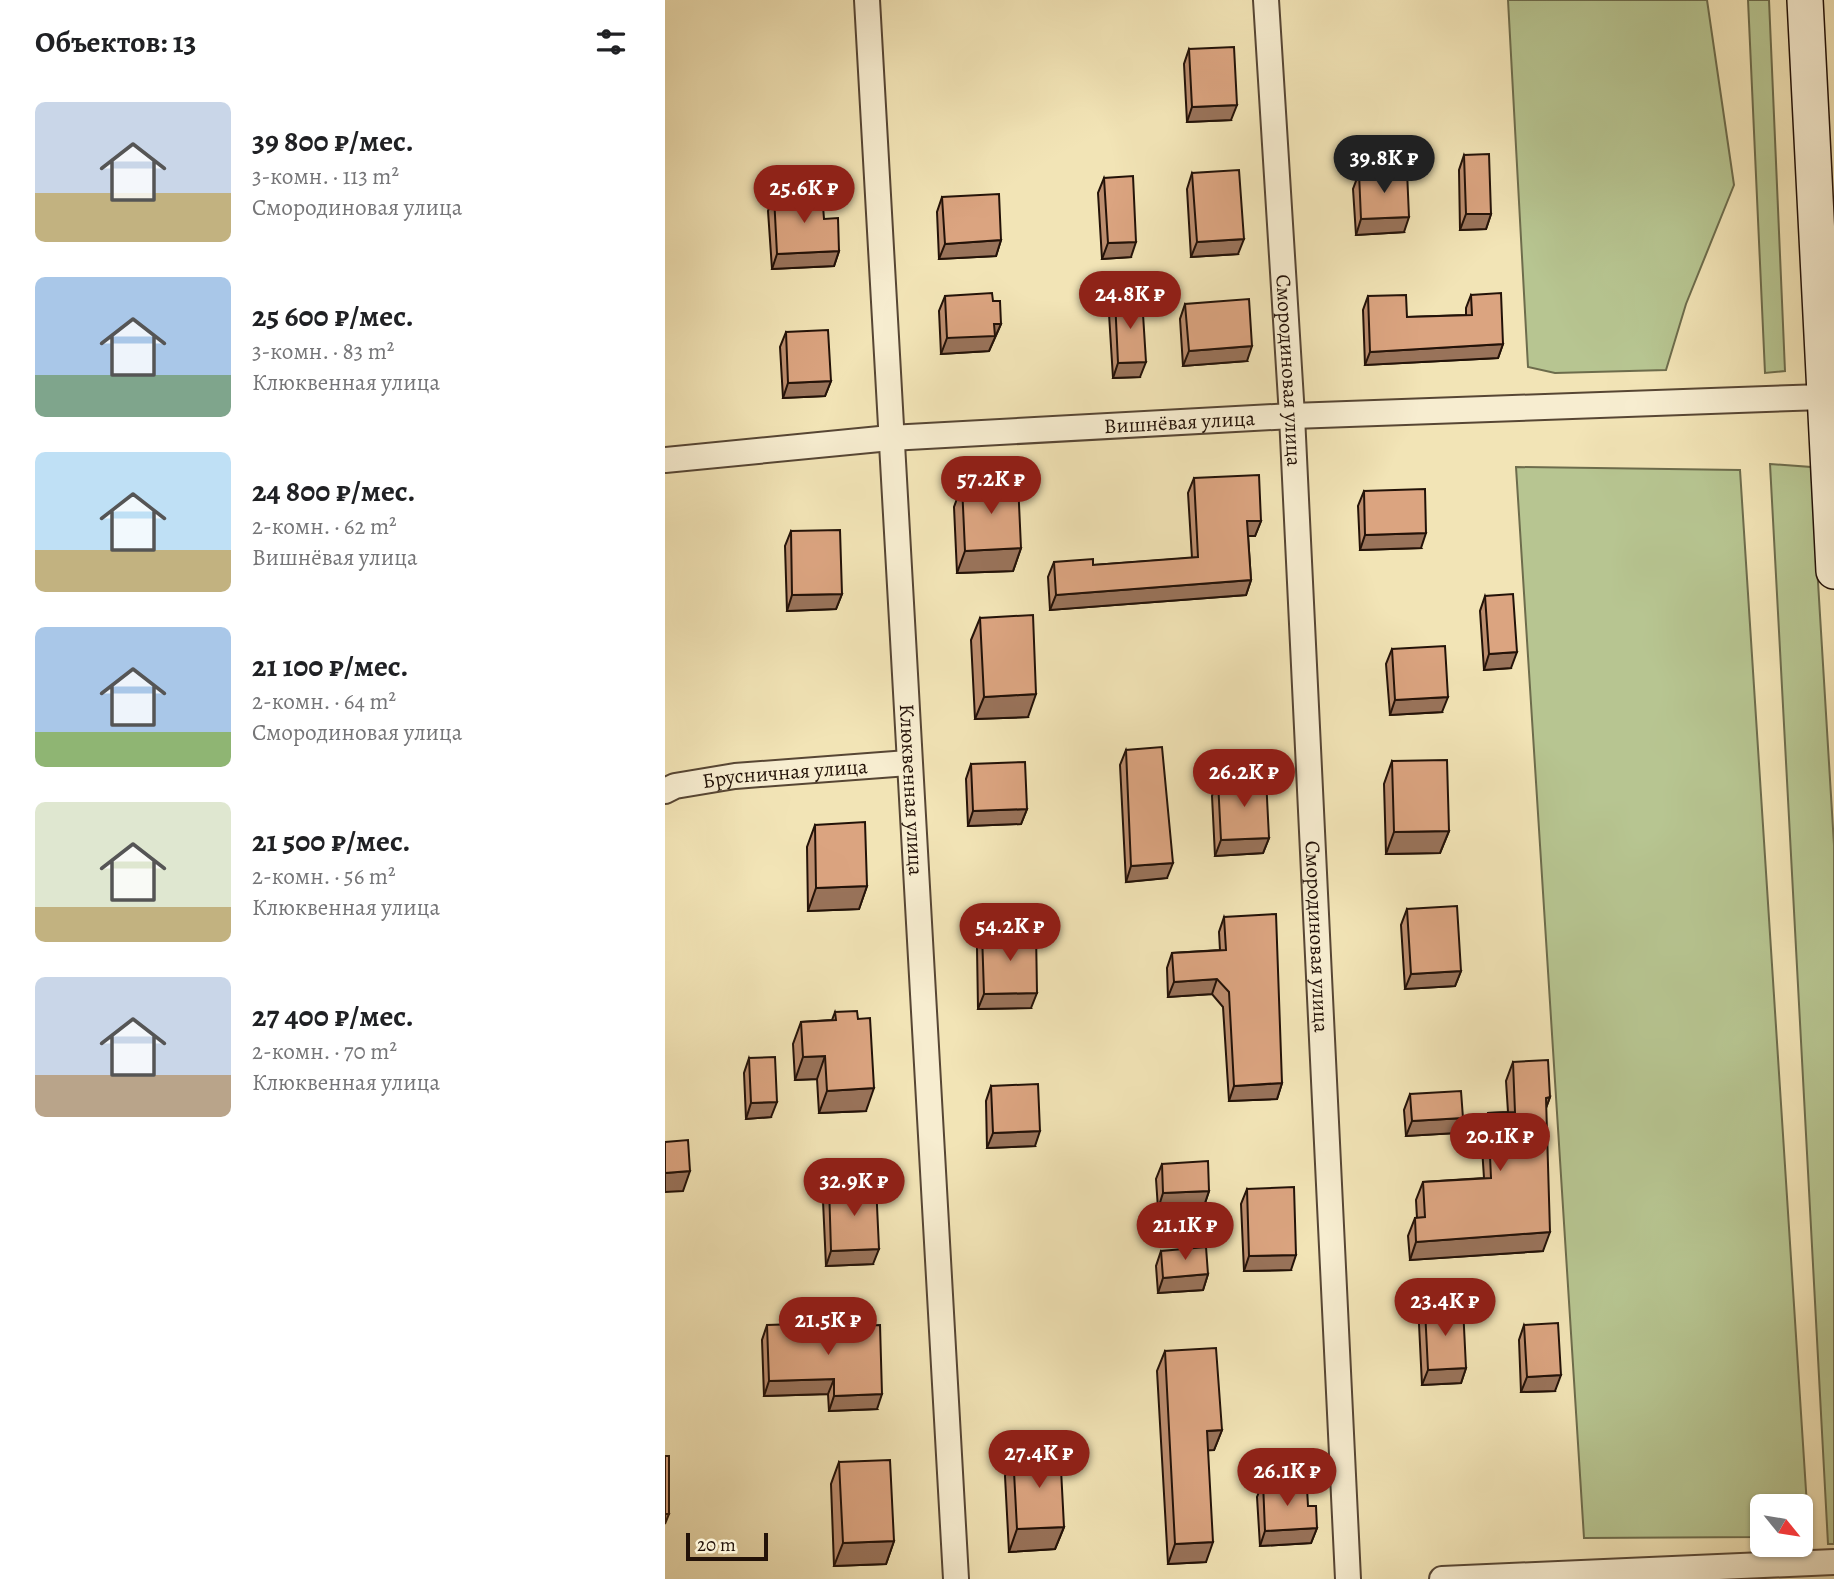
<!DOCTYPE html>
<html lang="ru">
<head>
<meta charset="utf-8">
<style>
	body { margin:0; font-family:Alegreya,serif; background:#f2f2f2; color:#202124; height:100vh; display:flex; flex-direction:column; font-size:26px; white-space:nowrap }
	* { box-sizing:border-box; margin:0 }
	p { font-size:23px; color:#757577 }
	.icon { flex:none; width:38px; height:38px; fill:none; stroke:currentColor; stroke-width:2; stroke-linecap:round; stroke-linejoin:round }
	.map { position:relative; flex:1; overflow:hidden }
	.sheet { display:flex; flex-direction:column; background:#fff; width:665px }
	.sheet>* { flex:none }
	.needle { width:46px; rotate:120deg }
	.buttons { position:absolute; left:1085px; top:1494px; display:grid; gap:14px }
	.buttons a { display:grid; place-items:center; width:63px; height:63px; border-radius:10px; background:#fff; box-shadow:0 2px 5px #0004; font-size:35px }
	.scale { position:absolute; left:21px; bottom:18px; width:82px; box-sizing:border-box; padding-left:7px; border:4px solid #231208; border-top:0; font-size:19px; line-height:24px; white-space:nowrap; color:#231208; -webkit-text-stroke:5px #f7edd0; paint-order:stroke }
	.price { position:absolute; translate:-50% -60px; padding:0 16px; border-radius:24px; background:#8f2418; color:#fff; font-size:23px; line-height:46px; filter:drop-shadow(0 2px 4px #0008) }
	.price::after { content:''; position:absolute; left:50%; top:42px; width:21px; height:16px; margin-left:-10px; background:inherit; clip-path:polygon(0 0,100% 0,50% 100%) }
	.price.on { background:#222; color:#fff }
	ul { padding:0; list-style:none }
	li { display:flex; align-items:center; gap:21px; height:175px; padding:0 35px }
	li span { display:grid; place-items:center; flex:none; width:196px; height:140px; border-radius:10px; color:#555 }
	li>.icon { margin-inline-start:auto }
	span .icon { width:84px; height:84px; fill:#fffc; stroke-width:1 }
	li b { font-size:30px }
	h2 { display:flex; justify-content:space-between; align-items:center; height:84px; padding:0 35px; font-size:30px }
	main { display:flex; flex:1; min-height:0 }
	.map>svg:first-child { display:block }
	.green { fill:#b7c591; stroke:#6d6c4c; stroke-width:2 }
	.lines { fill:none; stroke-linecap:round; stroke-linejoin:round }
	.street-casing { stroke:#574634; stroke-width:28 }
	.secondary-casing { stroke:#231208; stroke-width:38 }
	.street { stroke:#f7edd0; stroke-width:24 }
	.secondary { stroke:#f7edd0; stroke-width:35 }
	.wall { fill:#bc8d6e; stroke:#231208; stroke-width:2 }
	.shaded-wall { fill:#99735a; stroke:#231208; stroke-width:2 }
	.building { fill:#dba480; stroke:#231208; stroke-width:2 }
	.labels { text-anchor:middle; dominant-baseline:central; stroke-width:6; stroke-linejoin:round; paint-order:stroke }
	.street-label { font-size:21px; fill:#231208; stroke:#f7edd0 }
</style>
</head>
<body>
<main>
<section class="sheet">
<h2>Объектов: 13<svg class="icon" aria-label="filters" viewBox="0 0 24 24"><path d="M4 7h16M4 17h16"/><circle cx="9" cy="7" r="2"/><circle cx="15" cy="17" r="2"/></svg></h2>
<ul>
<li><span style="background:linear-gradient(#c9d6e8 65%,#c2b280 0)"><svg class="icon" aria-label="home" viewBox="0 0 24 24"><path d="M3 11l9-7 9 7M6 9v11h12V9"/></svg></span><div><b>39 800 ₽/мес.</b><p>3-комн. · 113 m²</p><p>Смородиновая улица</p></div></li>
<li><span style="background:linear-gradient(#a9c7e8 70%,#7fa58c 0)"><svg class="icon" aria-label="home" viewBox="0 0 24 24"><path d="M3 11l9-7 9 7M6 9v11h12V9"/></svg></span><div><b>25 600 ₽/мес.</b><p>3-комн. · 83 m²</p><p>Клюквенная улица</p></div></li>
<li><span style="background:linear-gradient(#bfe0f5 70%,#c2b280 0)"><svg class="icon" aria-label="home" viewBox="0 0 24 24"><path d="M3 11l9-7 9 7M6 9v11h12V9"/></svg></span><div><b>24 800 ₽/мес.</b><p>2-комн. · 62 m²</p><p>Вишнёвая улица</p></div></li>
<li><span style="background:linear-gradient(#a9c7e8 75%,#8fb573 0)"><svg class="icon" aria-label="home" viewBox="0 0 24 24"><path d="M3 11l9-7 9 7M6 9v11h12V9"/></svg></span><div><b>21 100 ₽/мес.</b><p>2-комн. · 64 m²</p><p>Смородиновая улица</p></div></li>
<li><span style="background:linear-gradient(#dfe7d0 75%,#c2b280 0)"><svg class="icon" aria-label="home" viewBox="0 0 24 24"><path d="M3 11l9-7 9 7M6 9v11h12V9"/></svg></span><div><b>21 500 ₽/мес.</b><p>2-комн. · 56 m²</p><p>Клюквенная улица</p></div></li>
<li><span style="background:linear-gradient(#c9d6e8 70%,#b9a48a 0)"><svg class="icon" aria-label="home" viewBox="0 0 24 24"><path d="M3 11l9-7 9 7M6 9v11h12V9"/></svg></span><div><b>27 400 ₽/мес.</b><p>2-комн. · 70 m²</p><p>Клюквенная улица</p></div></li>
</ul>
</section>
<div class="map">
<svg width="1169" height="1579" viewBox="0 0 1169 1579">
	<rect width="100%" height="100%" fill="#f2e4b6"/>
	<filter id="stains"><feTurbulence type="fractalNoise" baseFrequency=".00286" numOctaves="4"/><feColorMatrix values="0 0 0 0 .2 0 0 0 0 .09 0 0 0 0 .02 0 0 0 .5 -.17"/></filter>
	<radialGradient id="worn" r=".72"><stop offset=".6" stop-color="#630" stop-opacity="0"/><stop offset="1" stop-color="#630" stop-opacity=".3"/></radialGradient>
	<g class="green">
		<polygon points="843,0 1042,0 1069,185 1021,304 1001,370 890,373 863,367"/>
		<polygon points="1083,0 1104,0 1120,371 1100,373"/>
		<polygon points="1105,464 1146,467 1169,845 1169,1544 1163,1544"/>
		<polygon points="851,467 1075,470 1144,1537 1136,1537 1136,1507 1097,1507 1097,1537 919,1538"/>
	</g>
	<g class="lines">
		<g class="street-casing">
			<g id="street">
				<path id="s1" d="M202,0L291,1579"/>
				<path id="s2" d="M601,0L627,416L683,1579"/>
				<path id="s3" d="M0,460L225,438L627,416L1158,397"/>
				<path id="s4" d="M0,791L10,786L70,776L243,763"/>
				<polyline points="777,1579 1169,1562"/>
			</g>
		</g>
		<g class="secondary-casing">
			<polyline id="secondary" points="1140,0 1169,571"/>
		</g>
		<use href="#street" class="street"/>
		<use href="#secondary" class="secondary"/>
	</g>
	<g class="wall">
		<polygon points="524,49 566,120 522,122 519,64"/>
		<polygon points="799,155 826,214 821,229 795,230 794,170"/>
		<polygon points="527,173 573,254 526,257 522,189"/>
		<polygon points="694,173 739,232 691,235 688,189"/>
		<polygon points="439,178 466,257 437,259 433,193"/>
		<polygon points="109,196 159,219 174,251 169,266 107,269 103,211"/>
		<polygon points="277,197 336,240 331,256 274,259 272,212"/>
		<polygon points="806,295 838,344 833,358 700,365 698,310 703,296 742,317 801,315 801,308"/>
		<polygon points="280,296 328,301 336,324 324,351 276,354 274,311"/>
		<polygon points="450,299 475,377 448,378 444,314"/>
		<polygon points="520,304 582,361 518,366 515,319"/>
		<polygon points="121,332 166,381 160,396 118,398 115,347"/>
		<polygon points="529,478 596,521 590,536 583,536 586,580 581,595 385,610 383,577 389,562 428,565 527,558 523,493"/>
		<polygon points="297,485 356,548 348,571 292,573 289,507"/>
		<polygon points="699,491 756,548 695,550 693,506"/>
		<polygon points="126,531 177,594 171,609 122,611 120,546"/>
		<polygon points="820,596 846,668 819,670 815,611"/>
		<polygon points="315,618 363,717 310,719 306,640"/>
		<polygon points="727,649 777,712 725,715 721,664"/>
		<polygon points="461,750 502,878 461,882 455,765"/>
		<polygon points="727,761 784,831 775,853 721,854 719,784"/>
		<polygon points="306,764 362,809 356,824 303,826 301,779"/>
		<polygon points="553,781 604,838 598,853 550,856 547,796"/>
		<polygon points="150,825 202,886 194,909 143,911 142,847"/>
		<polygon points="742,909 796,971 790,986 740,989 736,925"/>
		<polygon points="559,917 617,1083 612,1099 564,1101 558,1007 547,994 503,997 502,968 507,953 555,950 554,932"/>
		<polygon points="317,933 366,1008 313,1009 312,948"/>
		<polygon points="170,1012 201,1111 154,1113 152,1079 130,1080 128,1044 136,1022 167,1020"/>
		<polygon points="84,1058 106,1117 81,1119 79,1073"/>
		<polygon points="848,1062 885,1097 881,1108 878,1251 745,1260 743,1236 750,1218 752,1218 751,1200 758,1182 819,1178 816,1132 823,1113 843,1112 841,1081"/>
		<polygon points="326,1086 370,1146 322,1148 321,1101"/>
		<polygon points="745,1094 792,1133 741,1136 739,1110"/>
		<polygon points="497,1164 544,1191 539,1206 493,1209 491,1179"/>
		<polygon points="164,1186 208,1264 161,1266 158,1201"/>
		<polygon points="582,1189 626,1270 579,1271 576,1204"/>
		<polygon points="496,1251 543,1274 538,1290 493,1293 491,1266"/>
		<polygon points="760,1309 801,1368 796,1383 757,1385 754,1324"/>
		<polygon points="102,1325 133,1328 212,1409 164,1411 163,1394 99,1396 97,1340"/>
		<polygon points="859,1325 890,1391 856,1392 854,1340"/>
		<polygon points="500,1351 557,1430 549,1450 543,1450 541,1562 503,1564 492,1371"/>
		<polygon points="348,1453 399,1527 390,1549 344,1552 340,1476"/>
		<polygon points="174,1462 229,1541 221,1564 169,1566 166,1484"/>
		<polygon points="598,1482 622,1489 643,1506 652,1528 646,1543 595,1546 592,1497"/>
	</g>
	<g class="shaded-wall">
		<polygon points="572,105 566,120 522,122 527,107"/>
		<polygon points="801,214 826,214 821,229 795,230"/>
		<polygon points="744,217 739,232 691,235 696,219"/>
		<polygon points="579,239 573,254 526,257 532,242"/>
		<polygon points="336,240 331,256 274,259 280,244"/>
		<polygon points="471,242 466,257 437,259 443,243"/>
		<polygon points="174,251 169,266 107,269 112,254"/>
		<polygon points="329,324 336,324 324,351 276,354 282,338"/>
		<polygon points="838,344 833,358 700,365 705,352"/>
		<polygon points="587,346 582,361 518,366 524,351"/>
		<polygon points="481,362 475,377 448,378 453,363"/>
		<polygon points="166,381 160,396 118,398 123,383"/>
		<polygon points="582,521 596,521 590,536 576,536"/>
		<polygon points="761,533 756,548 695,550 700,535"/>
		<polygon points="356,548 348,571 292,573 300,551"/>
		<polygon points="586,580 581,595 385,610 391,595"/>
		<polygon points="177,594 171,609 122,611 127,595"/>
		<polygon points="852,652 846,668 819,670 824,654"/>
		<polygon points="371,694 363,717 310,719 319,697"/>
		<polygon points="783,697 777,712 725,715 730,700"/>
		<polygon points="362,809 356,824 303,826 308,811"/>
		<polygon points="784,831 775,853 721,854 729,832"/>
		<polygon points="604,838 598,853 550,856 556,840"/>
		<polygon points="508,863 502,878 461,882 466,866"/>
		<polygon points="202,886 194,909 143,911 151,888"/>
		<polygon points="796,971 790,986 740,989 746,974"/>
		<polygon points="552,979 547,994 503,997 509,982"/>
		<polygon points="372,993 366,1008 313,1009 319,994"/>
		<polygon points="160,1056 152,1079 130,1080 138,1057"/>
		<polygon points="617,1083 612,1099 564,1101 569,1086"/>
		<polygon points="209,1088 201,1111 154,1113 162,1091"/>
		<polygon points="885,1097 878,1116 881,1098"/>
		<polygon points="112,1102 106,1117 81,1119 86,1103"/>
		<polygon points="798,1118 792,1133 741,1136 747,1121"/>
		<polygon points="375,1131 370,1146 322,1148 328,1133"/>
		<polygon points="25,1171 18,1191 0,1192 0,1173"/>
		<polygon points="544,1191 539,1206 493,1209 498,1193"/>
		<polygon points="885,1232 878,1251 745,1260 751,1242"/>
		<polygon points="214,1249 208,1264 161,1266 166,1251"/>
		<polygon points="631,1255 626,1270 579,1271 584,1256"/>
		<polygon points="543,1274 538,1290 493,1293 498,1278"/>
		<polygon points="801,1368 796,1383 757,1385 763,1370"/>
		<polygon points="896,1375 890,1391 856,1392 862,1377"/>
		<polygon points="169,1379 163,1394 99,1396 104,1381"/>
		<polygon points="217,1394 212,1409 164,1411 169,1396"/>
		<polygon points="557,1430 549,1450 535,1451 542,1431"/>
		<polygon points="0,1514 4,1514 0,1524"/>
		<polygon points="399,1527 390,1549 344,1552 352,1529"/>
		<polygon points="652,1528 646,1543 595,1546 600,1531"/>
		<polygon points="229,1541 221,1564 169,1566 178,1543"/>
		<polygon points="548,1542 541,1562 503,1564 510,1544"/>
	</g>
	<g class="building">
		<polygon points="569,47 572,105 527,107 524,49"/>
		<polygon points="824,154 826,214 801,214 799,155"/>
		<polygon points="574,170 579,239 532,242 527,173"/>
		<polygon points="742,171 744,217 696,219 694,173"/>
		<polygon points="468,176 471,242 443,243 439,178"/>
		<polygon points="157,193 159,219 173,218 174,251 112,254 109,196"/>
		<polygon points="334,194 336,240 280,244 277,197"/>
		<polygon points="327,293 328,301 335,301 336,324 329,324 330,336 282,338 280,296"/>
		<polygon points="836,293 838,344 705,352 703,296 741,295 742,317 807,315 806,295"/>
		<polygon points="477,298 481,362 453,363 450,299"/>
		<polygon points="584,299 587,346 524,351 520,304"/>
		<polygon points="163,330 166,381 123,383 121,332"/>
		<polygon points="594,475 596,521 582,521 586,580 391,595 389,562 428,559 428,565 533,557 529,478"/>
		<polygon points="353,482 356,548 300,551 297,485"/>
		<polygon points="760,489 761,533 700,535 699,491"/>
		<polygon points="175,530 177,594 127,595 126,531"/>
		<polygon points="848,594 852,652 824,654 820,596"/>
		<polygon points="368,615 371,694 319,697 315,618"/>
		<polygon points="780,646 783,697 730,700 727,649"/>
		<polygon points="497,747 508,863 466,866 461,750"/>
		<polygon points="782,760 784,831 729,832 727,761"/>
		<polygon points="360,762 362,809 308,811 306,764"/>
		<polygon points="601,778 604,838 556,840 553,781"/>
		<polygon points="200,822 202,886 151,888 150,825"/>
		<polygon points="792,906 796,971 746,974 742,909"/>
		<polygon points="611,914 617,1083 569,1086 564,992 552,979 509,982 507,953 561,950 559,917"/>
		<polygon points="371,932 372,993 319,994 317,933"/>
		<polygon points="192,1011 193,1019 205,1018 209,1088 162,1091 160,1056 138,1057 136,1022 171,1020 170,1012"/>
		<polygon points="110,1057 112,1102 86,1103 84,1058"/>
		<polygon points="883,1060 885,1097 881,1098 885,1232 751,1242 750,1218 760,1217 758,1182 826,1178 823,1113 850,1112 848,1062"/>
		<polygon points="373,1084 375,1131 328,1133 326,1086"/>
		<polygon points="796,1091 798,1118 747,1121 745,1094"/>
		<polygon points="23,1140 25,1171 0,1173 0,1142"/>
		<polygon points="543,1161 544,1191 498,1193 497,1164"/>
		<polygon points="211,1184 214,1249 166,1251 164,1186"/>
		<polygon points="629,1187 631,1255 584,1256 582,1189"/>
		<polygon points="541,1247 543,1274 498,1278 496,1251"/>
		<polygon points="798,1307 801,1368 763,1370 760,1309"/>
		<polygon points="893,1323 896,1375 862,1377 859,1325"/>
		<polygon points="133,1324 133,1328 215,1325 217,1394 169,1396 169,1379 104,1381 102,1325"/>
		<polygon points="551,1348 557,1430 542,1431 548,1542 510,1544 500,1351"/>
		<polygon points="395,1450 399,1527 352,1529 348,1453"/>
		<rect x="0" y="1456" width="4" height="58"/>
		<polygon points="225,1460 229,1541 178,1543 174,1462"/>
		<polygon points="622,1481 622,1489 642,1488 643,1506 651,1506 652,1528 600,1531 598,1482"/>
	</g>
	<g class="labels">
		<g class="street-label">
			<text stroke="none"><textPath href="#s2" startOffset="371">Смородиновая улица</textPath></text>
			<text stroke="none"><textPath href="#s3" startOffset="516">Вишнёвая улица</textPath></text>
			<text stroke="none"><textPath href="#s4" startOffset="122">Брусничная улица</textPath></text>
			<text stroke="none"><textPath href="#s1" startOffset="791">Клюквенная улица</textPath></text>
			<text stroke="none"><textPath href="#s2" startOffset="938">Смородиновая улица</textPath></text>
		</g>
	</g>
	<rect width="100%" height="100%" filter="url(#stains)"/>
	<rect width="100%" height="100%" fill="url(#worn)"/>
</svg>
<div class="buttons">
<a><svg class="needle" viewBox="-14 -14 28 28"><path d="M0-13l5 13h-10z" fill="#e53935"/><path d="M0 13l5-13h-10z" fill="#757577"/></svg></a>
</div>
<div class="scale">20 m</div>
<b class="price on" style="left:719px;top:195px">39.8K ₽</b>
<b class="price" style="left:139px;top:225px">25.6K ₽</b>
<b class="price" style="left:465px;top:331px">24.8K ₽</b>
<b class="price" style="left:326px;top:516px">57.2K ₽</b>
<b class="price" style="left:579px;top:809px">26.2K ₽</b>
<b class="price" style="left:345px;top:963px">54.2K ₽</b>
<b class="price" style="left:835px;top:1173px">20.1K ₽</b>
<b class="price" style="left:189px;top:1218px">32.9K ₽</b>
<b class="price" style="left:520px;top:1262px">21.1K ₽</b>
<b class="price" style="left:780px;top:1338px">23.4K ₽</b>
<b class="price" style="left:163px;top:1357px">21.5K ₽</b>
<b class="price" style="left:374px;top:1490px">27.4K ₽</b>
<b class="price" style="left:622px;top:1508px">26.1K ₽</b>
</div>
</main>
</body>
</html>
